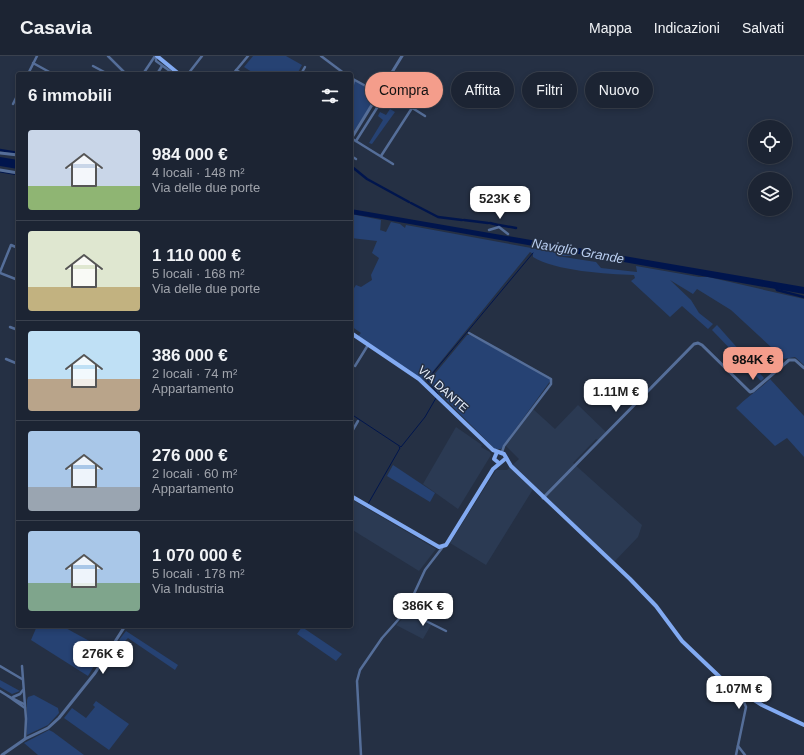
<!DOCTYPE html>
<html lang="it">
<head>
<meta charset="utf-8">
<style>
	body { margin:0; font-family:Helvetica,sans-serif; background:#252c3b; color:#f1f3f6; height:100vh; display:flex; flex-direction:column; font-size:15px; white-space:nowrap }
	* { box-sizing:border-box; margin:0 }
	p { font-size:13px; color:#a0a4ac }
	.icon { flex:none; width:22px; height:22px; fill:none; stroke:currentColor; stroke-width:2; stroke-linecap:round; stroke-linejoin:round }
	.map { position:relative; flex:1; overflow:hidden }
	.sheet { position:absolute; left:16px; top:16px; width:337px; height:556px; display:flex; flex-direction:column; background:#1c2433; border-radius:4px; box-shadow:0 2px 6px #0003,0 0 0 1px #3a414e }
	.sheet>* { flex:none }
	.top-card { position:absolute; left:365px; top:16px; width:379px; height:36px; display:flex; gap:8px }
	.fabs { position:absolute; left:748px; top:64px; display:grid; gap:8px }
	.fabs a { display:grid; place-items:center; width:44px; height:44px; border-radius:50%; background:#1c2433; box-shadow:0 2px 6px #0003,0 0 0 1px #3a414e; font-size:20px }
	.price { position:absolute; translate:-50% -34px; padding:0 9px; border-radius:8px; background:#fff; color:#222; font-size:13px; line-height:26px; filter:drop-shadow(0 1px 2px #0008) }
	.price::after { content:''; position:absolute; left:50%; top:24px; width:12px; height:9px; margin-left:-6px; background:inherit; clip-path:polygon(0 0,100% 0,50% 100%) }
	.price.current { background:#f49d8b; color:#111 }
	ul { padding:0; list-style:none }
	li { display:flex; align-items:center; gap:12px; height:100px; padding:0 12px }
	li+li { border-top:1px solid #3a414e }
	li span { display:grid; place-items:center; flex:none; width:112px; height:80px; border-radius:4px; color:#555 }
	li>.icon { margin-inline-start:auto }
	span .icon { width:48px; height:48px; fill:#fffc; stroke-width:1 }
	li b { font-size:17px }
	h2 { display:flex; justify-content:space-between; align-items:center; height:48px; padding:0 12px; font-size:17px }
	.chip { padding:0 14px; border-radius:18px; background:#1c2433; box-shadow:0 2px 6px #0003,0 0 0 1px #3a414e; font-size:14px; line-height:36px }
	.chip.current { background:#f49d8b; color:#111 }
	header { display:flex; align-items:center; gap:24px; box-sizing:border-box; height:56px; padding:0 20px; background:#1c2433; border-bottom:1px solid #3a414e }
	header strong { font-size:19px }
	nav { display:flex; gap:22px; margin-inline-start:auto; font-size:14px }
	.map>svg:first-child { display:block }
	.built { fill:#2b3a53 }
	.green { fill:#264273 }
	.water { fill:#00154d }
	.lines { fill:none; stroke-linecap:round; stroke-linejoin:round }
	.stream { stroke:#00154d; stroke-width:1 }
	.canal { stroke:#00154d; stroke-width:2.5 }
	.minor { stroke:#556e99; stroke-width:2.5 }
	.tertiary { stroke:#556e99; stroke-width:3 }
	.primary { stroke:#82aaf2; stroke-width:4 }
	.labels { text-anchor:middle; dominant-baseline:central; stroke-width:3; stroke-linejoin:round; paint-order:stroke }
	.street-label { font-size:12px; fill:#e9f1fe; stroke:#253044 }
	.water-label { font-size:13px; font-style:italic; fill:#b8cdf0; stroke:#253044 }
</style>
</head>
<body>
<header>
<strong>Casavia</strong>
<nav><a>Mappa</a><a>Indicazioni</a><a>Salvati</a></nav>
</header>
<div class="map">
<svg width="804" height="699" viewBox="0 0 804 699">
	<rect width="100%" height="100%" fill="#253044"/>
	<g class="built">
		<polygon points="578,349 606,376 598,384 596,383 573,407 642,469 638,481 614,506 535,430 486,509 450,487 496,414 507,414 519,403 506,390 507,388 533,353 555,373"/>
		<polygon points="456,371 482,389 481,391 490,396 491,399 458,453 423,428"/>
		<polygon points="351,443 436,493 419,515 351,473"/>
		<polygon points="409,557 431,569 423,583 396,569"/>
	</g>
	<g class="green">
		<polygon points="253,0 286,0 302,9 297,18 255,18 244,11"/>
		<polygon points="354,24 378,38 351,80 351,39"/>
		<polygon points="390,53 395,56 372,88 369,87 383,64 378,60 380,56 386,59"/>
		<path d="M351,158L381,164L380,176V174L386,176L391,166L400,168L405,172L406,169L575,200H557L596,206L601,212L637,216L636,210L699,221H708L804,243V309L795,301L784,303L731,254L697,233L693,238L670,224L691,244L699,257L713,268L708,273L682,250L670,261L631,225L635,222L634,219C607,218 555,215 533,201V198L530,196L425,325L358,280L361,277L351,270V237L356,229L361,231L372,224L371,219L379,202L372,197L377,185L351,182Z"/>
		<polygon points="717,269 764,322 761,325 712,274"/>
		<polygon points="467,279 470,279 549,321 551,324 501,393 495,393 428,326"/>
		<path d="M770,323L804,360V401L787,382L775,390L736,352C747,341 759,334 770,323Z"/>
		<polygon points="393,409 435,437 430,446 387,420"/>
		<polygon points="37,570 62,570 104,593 88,620 31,584"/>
		<polygon points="302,571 342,598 336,605 297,578"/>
		<polygon points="126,575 178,609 175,614 128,582 123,587 119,584"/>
		<polygon points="0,624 20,635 12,638 0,631"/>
		<polygon points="34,639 58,652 59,657 48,669 27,679 27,644 28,641"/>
		<polygon points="96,645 129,668 109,694 64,662 72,652 86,662 95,651 93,649"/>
		<polygon points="49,674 53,676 84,699 38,699 24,687"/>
	</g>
	<g class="water">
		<polygon points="0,101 18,104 18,113 0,110"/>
		<polygon points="351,153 804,231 804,238 376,162 351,158"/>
	</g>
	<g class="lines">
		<g class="stream">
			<polyline points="0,116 18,119"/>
			<polyline points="438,338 427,324 533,197"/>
			<polyline points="351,358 401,391 425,361 436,342"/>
			<polyline points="368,448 400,392 399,391"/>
		</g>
		<g class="canal">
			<polyline points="0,94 18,97"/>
			<polyline points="351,110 367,123 409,146"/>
			<polyline points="411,147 438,161 462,164"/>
			<polyline points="464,164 488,167"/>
			<polyline points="490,167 498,169"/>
			<polyline points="499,169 516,172"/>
			<polyline points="775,230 777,234 804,241"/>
		</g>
		<g class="minor">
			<polyline points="108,0 126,18"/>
			<polyline points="156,0 156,5 174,18"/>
			<polyline points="321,0 345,18"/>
			<polyline points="33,7 53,18"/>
			<polyline points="93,10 108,18"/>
			<polyline points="236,14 243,18"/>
			<polyline points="28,18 37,0"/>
			<polyline points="143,18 155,0"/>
			<polyline points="157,18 162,10"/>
			<polyline points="188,18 202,0"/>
			<polyline points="233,18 248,0"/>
			<polyline points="301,18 305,11"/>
			<polyline points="351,22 375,35"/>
			<polyline points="351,36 354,24"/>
			<polyline points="13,48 18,38"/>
			<polyline points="351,82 393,108"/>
			<polyline points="356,85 387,36 425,60"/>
			<polyline points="351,100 356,103"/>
			<polyline points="381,100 412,52"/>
			<polyline points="489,174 499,171 508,178"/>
			<polyline points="0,216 11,189 18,192"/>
			<polyline points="0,217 18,224"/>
			<polyline points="10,271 18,274"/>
			<polyline points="469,277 551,323 551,328 504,390 502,396"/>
			<polyline points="6,303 18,308"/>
			<polyline points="355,310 368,289"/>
			<polyline points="351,377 358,365"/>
			<polyline points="406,555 446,575"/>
			<polyline points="0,610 22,623"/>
			<polyline points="22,610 26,663 25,683"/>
			<polyline points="732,632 730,640 744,646 746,651 736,699"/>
			<polyline points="0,635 8,640"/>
			<polyline points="13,641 20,638 23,634"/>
			<polyline points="24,648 8,640 25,652"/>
			<polyline points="738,690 745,699"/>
			<polyline points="361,699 357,625 360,614 382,582 406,555 425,514 442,492"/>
		</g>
		<g class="tertiary">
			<polyline points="351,83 402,0"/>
			<polyline points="0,97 18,99"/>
			<polyline points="0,114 18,117"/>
			<polyline points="543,442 694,288 698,287 702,289 750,336 753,335 789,304 795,304 804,312"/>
			<polyline points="2,699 25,683 48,672 59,662 95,617 125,570"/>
		</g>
		<g class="primary">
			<polyline points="157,0 179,18"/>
			<polyline points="351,277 419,323 493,394 504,398 511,410 630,523 656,550 682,585 724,625 762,649 804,669"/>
			<polyline points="497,396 494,403 499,407"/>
			<polyline points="351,440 439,491 446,489 493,413 505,403"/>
		</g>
	</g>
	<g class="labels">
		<g class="street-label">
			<text transform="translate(443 333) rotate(42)">VIA DANTE</text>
		</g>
		<g class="water-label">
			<text transform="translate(578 195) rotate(10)">Naviglio Grande</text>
		</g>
	</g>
</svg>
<div class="fabs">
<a><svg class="icon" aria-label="locate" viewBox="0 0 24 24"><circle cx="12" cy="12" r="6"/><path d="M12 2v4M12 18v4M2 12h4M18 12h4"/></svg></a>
<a><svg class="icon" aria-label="layers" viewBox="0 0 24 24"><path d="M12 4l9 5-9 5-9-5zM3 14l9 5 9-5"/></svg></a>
</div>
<b class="price" style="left:500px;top:164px">523K €</b>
<b class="price current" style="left:753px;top:325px">984K €</b>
<b class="price" style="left:616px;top:357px">1.11M €</b>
<b class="price" style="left:423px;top:571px">386K €</b>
<b class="price" style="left:103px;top:619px">276K €</b>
<b class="price" style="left:739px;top:654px">1.07M €</b>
<div class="top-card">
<a class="chip current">Compra</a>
<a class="chip">Affitta</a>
<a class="chip">Filtri</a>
<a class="chip">Nuovo</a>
</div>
<section class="sheet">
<h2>6 immobili<svg class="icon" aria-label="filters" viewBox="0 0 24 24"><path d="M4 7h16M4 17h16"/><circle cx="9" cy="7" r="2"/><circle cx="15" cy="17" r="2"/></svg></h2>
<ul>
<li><span style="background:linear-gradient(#c9d6e8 70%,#8fb573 0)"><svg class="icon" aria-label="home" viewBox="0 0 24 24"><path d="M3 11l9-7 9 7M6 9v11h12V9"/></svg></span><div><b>984 000 €</b><p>4 locali · 148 m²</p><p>Via delle due porte</p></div></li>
<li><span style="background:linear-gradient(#dfe7d0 70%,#c2b280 0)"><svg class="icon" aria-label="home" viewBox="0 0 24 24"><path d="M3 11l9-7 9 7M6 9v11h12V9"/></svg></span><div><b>1 110 000 €</b><p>5 locali · 168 m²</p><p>Via delle due porte</p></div></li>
<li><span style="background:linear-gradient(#bfe0f5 60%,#b9a48a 0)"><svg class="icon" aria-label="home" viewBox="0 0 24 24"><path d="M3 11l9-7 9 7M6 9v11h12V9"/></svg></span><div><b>386 000 €</b><p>2 locali · 74 m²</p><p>Appartamento</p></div></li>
<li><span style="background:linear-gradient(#a9c7e8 70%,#9aa5b1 0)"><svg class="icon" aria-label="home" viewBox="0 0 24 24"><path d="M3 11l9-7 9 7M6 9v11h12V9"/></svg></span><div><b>276 000 €</b><p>2 locali · 60 m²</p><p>Appartamento</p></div></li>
<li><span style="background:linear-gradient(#a9c7e8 65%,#7fa58c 0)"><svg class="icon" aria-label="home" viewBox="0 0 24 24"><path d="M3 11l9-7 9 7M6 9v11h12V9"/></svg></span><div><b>1 070 000 €</b><p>5 locali · 178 m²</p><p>Via Industria</p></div></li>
</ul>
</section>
</div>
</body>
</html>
